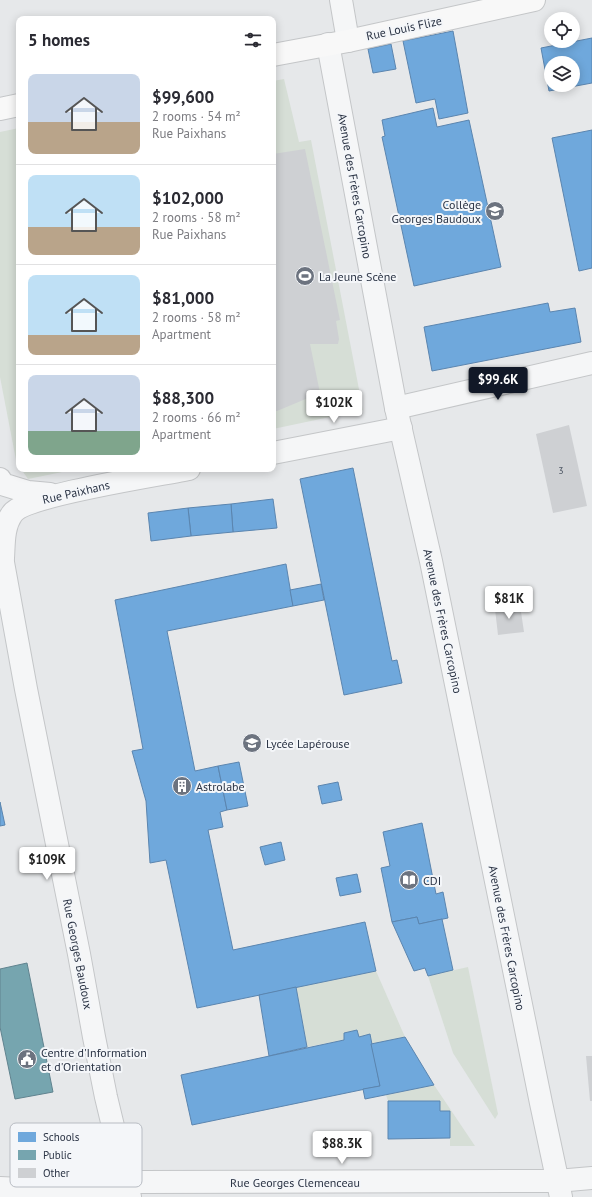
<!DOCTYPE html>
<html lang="en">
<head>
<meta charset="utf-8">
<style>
	body { margin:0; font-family:"PT Sans",sans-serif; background:#f7f7f7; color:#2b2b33; height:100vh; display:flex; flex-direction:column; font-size:15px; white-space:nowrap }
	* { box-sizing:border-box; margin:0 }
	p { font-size:13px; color:#7c7c81 }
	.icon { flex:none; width:22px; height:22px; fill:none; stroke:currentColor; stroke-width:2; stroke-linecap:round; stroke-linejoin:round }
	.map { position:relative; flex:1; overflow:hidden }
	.side { position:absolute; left:16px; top:16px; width:260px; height:456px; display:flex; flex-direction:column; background:#fff; border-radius:8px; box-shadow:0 2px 10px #0003 }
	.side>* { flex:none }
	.fabs { position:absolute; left:544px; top:12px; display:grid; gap:8px }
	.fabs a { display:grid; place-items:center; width:36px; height:36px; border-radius:50%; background:#fff; box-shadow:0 2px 10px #0003; font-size:20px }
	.price { position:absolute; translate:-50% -34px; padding:0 9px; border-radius:4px; background:#fff; color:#222; font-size:13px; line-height:26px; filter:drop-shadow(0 1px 2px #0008) }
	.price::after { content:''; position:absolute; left:50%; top:24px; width:12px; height:9px; margin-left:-6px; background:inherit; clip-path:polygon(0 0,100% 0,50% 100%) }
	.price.on { background:#111827; color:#fff }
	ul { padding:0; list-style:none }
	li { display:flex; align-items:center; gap:12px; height:100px; padding:0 12px }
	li+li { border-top:1px solid #e1e1e2 }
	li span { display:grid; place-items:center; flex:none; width:112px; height:80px; border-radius:8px; color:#555 }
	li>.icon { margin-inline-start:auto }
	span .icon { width:48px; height:48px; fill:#fffc; stroke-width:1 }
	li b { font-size:17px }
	h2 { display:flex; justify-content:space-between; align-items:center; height:48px; padding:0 12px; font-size:17px }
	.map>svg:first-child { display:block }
	.green { fill:#d6ded6 }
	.schools { fill:#6fa8dc; stroke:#5b85af; fill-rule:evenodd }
	.public { fill:#76a5af; stroke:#60838f }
	.building { fill:#ced0d3 }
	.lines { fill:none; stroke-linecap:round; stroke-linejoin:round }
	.street-casing { stroke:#c4c6c8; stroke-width:24 }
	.secondary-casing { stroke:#c4c6c8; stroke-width:24 }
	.street { stroke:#f5f6f7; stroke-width:22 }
	.secondary { stroke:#f8f8f8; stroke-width:22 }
	.labels { text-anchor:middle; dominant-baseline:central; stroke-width:4; stroke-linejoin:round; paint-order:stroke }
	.number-label { font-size:10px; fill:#545c69 }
	.street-label { font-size:12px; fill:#2b3445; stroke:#f4f6f9 }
	.poi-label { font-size:12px; fill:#2b3445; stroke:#f4f6f9; text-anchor:start }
	.key { fill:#f4f6f9; stroke:#b8bcc3; stroke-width:1 }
	.key-label { font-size:11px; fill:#2b3445 }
</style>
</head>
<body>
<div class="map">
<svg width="592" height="1197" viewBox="0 0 592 1197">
	<rect width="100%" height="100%" fill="#e6e8ea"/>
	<g class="green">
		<polygon points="284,79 299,142 311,140 363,410 273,429 273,81"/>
		<polygon points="19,128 19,465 16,460 0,377 0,132"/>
		<polygon points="21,469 77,469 28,479"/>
		<polygon points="468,967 498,1114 495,1119 453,1053 428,976"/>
		<polygon points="376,971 405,1037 371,1044 370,1035 359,1037 357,1030 344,1033 344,1040 307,1047 296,987"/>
		<polygon points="434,1085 475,1146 450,1146 450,1111 440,1111 440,1101 388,1101 386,1095"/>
	</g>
	<g class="schools">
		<polygon points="453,31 468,113 439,119 435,99 416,103 403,41"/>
		<path d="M592,38V83L549,91L541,48ZM551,63H573V85H551Z"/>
		<polygon points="391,44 396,69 373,73 368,49"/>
		<polygon points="433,108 437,127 469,120 501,267 414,286 382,137 385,136 382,120"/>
		<polygon points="592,130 592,268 579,271 552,138"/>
		<polygon points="548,303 550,312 575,308 581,342 432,371 424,327"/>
		<polygon points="353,468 392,661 397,660 402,683 344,695 300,479"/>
		<polygon points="273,499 277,528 233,532 231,504"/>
		<polygon points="231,504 233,532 191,536 188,508"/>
		<polygon points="188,508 191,536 151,541 148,513"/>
		<polygon points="286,564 293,606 167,631 195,771 218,766 227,810 220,812 223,827 208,830 233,950 365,922 376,971 197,1008 166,860 150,863 146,801 132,751 143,749 115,600"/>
		<polygon points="321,584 324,600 293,606 290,590"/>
		<polygon points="239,762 248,806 227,810 218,766"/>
		<polygon points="338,782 342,800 322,804 318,786"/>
		<polygon points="0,802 5,825 0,826"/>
		<polygon points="422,823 436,894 443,892 448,918 419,924 417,917 392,922 381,868 390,866 383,832"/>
		<polygon points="281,842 285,860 265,865 260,847"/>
		<polygon points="357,874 361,892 340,896 336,878"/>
		<polygon points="417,917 419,924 442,919 453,970 428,976 425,968 414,971 392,922"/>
		<polygon points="296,987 307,1047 269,1056 259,995"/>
		<polygon points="357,1030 359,1037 370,1034 380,1086 192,1125 181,1075 344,1040 344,1033"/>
		<polygon points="405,1037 434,1085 365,1099 363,1089 380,1086 371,1044"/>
		<polygon points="388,1101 440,1101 440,1111 450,1111 450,1138 388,1139"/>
	</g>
	<polygon class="public" points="27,963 53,1092 15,1099 0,1027 0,969"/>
	<g class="building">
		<polygon points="305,149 340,320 336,321 339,339 338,344 310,344 320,393 277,411 273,411 273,154"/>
		<polygon points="569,425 587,506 553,513 536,434"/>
		<polygon points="520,605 524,632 498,635 495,609"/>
		<polygon points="586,1056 592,1056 592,1101 590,1101"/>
	</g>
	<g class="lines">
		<g class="street-casing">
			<g id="street">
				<polyline points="341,0 348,41"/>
				<polyline points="328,44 396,408 431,561 541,1103 561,1197"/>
				<polyline points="396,408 592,363"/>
				<polyline points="273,453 401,428"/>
				<polyline points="0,479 2,484 28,492 50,494"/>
				<polyline points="0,546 26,689 79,954 94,1037 106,1097 130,1197"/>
				<path d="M3,558C4,543 3,527 12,514C25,495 160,475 189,469"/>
				<polyline points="0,1188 84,1192 116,1187 128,1182 140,1182 557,1181 592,1178"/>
			</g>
		</g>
		<g class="secondary-casing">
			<g id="secondary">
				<polyline points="273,55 348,41 534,0"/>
				<polyline points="0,109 19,105"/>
			</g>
		</g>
		<use href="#street" class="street"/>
		<use href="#secondary" class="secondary"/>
	</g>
	<defs>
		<g id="school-disc" transform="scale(1)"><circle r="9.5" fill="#6c737f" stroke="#f4f6f9"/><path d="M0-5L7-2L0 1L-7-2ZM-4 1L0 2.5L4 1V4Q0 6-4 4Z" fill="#fff"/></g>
		<g id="stadium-disc" transform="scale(1)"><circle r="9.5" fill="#6c737f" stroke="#f4f6f9"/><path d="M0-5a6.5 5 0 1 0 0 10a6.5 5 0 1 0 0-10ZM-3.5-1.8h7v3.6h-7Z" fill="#fff"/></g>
		<g id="building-disc" transform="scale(1)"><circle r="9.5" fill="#6c737f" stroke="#f4f6f9"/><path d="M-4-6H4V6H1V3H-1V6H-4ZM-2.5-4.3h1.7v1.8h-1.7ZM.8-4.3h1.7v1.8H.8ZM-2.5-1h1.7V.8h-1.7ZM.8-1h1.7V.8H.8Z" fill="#fff"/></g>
		<g id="library-disc" transform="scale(1)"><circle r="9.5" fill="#6c737f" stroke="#f4f6f9"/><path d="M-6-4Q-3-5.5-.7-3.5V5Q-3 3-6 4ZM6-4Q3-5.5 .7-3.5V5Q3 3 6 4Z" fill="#fff"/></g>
		<g id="civic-disc" transform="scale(1)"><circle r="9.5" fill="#6c737f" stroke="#f4f6f9"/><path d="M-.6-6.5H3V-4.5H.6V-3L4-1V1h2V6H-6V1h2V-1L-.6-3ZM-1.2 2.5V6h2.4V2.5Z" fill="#fff"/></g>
	</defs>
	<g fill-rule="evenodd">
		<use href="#school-disc" x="495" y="211"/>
		<use href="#stadium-disc" x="305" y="276"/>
		<use href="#school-disc" x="252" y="743"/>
		<use href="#building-disc" x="182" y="786"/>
		<use href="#library-disc" x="409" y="880"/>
		<use href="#civic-disc" x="27" y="1059"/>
	</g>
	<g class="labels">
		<g class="number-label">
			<text x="561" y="470">3</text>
		</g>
		<g class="street-label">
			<text transform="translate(404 28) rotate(-12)">Rue Louis Flize</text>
			<text transform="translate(355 186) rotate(80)">Avenue des Frères Carcopino</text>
			<text transform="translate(76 492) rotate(-13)">Rue Paixhans</text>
			<text transform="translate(443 621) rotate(78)">Avenue des Frères Carcopino</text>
			<text transform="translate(507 938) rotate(79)">Avenue des Frères Carcopino</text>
			<text transform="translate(78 954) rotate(79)">Rue Georges Baudoux</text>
			<text x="295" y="1182">Rue Georges Clemenceau</text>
		</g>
		<g class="poi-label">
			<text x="481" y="204" text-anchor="end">Collège<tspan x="481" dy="14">Georges Baudoux</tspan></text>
			<text x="319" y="276">La Jeune Scène</text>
			<text x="266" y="743">Lycée Lapérouse</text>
			<text x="196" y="786">Astrolabe</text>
			<text x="423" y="880">CDI</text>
			<text x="41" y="1052">Centre d'Information<tspan x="41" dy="14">et d'Orientation</tspan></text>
		</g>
	</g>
	<rect x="10" y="1123" width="132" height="64" rx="6" class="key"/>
	<rect x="18" y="1132" width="18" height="10" fill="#6fa8dc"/>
	<rect x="18" y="1150" width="18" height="10" fill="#76a5af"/>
	<rect x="18" y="1168" width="18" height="10" fill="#ced0d3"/>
	<g class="key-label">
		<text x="43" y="1141">Schools</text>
		<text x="43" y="1159">Public</text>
		<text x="43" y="1177">Other</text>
	</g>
</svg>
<div class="fabs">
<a><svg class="icon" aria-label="locate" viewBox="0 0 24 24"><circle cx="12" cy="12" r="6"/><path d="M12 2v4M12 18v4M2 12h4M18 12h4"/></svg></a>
<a><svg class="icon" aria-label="layers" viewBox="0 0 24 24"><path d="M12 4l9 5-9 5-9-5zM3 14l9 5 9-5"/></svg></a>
</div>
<b class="price on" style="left:498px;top:401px">$99.6K</b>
<b class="price" style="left:334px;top:424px">$102K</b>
<b class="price" style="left:509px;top:620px">$81K</b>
<b class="price" style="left:47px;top:881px">$109K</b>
<b class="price" style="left:342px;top:1165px">$88.3K</b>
<section class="side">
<h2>5 homes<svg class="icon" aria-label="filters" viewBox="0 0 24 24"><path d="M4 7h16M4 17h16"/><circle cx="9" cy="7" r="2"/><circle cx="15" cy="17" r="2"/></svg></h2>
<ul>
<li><span style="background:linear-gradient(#c9d6e8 60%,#b9a48a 0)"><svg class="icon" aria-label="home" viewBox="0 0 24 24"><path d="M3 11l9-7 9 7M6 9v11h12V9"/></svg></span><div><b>$99,600</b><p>2 rooms · 54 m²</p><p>Rue Paixhans</p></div></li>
<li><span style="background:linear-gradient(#bfe0f5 65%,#b9a48a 0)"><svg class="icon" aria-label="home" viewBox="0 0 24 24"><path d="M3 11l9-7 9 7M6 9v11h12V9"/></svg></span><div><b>$102,000</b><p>2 rooms · 58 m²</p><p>Rue Paixhans</p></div></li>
<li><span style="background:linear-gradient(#bfe0f5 75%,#b9a48a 0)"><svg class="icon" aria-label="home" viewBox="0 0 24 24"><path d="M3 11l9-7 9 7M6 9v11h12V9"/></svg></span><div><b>$81,000</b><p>2 rooms · 58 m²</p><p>Apartment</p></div></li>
<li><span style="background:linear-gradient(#c9d6e8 70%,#7fa58c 0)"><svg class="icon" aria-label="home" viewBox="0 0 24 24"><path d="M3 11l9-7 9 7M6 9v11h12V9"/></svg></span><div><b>$88,300</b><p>2 rooms · 66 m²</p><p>Apartment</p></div></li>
</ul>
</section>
</div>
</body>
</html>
